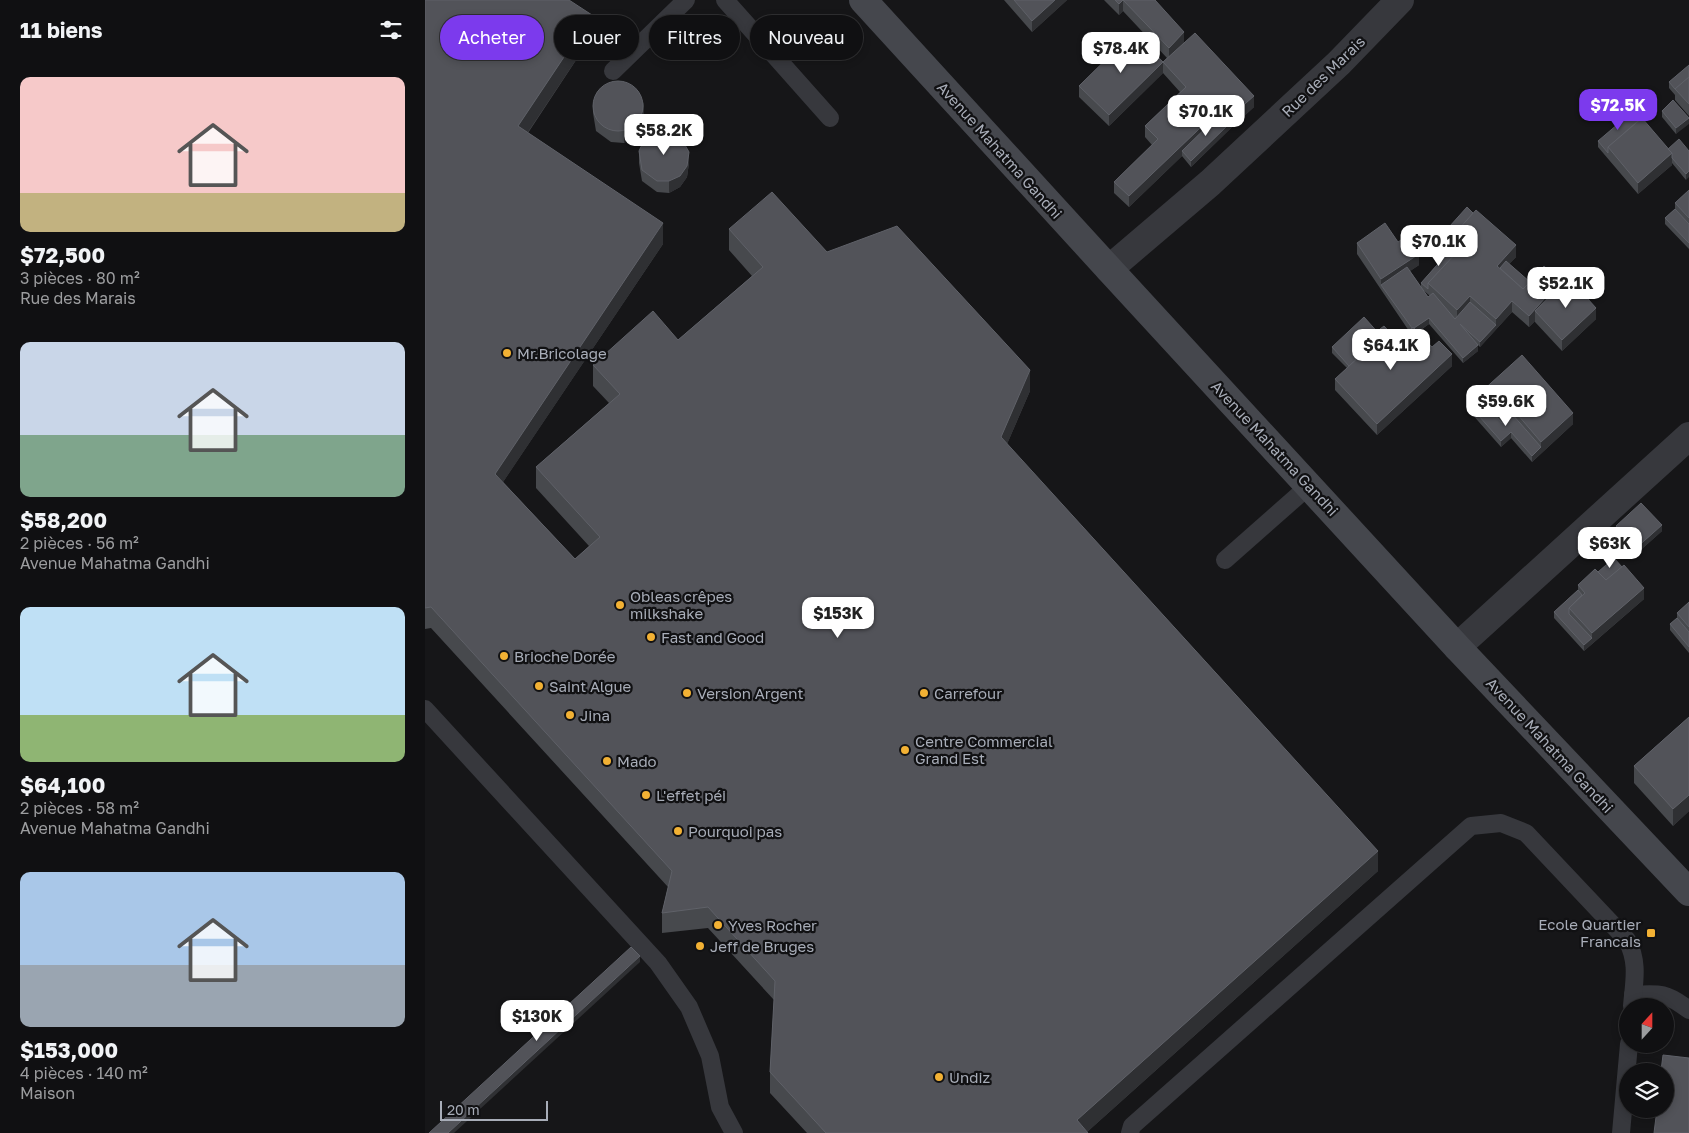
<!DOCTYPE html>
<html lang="fr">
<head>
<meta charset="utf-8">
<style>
	body { margin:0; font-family:"Golos Text",sans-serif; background:#19191b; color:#f1f3f6; height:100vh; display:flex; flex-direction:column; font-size:19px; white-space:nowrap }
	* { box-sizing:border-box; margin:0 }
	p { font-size:16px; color:#9c9d9f }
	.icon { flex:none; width:28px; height:28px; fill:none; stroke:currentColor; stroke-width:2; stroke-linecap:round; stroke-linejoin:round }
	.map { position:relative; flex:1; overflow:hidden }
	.side { display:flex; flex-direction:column; background:#101012; width:425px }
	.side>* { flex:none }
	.hud { position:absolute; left:15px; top:15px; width:475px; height:45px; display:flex; gap:10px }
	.needle { width:32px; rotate:21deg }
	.fabs { position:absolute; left:1194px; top:998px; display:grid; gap:10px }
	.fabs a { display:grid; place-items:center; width:55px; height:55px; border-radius:50%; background:#101012; box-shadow:0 2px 8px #0003,0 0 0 1px #303032; font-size:25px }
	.scale { position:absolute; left:15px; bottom:12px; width:108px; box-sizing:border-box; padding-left:5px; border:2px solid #a8adb8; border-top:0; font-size:14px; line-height:18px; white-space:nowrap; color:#a8adb8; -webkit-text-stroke:4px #111113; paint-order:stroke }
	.price { position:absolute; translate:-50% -42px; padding:0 11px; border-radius:10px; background:#fff; color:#222; font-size:16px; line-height:32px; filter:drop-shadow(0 1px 2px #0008) }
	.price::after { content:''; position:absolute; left:50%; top:30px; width:15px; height:11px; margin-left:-8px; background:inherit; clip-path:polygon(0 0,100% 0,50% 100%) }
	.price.active { background:#7c3aed; color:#fff }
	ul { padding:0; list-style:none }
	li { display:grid; align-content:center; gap:10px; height:265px; padding:0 20px }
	li span { display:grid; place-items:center; height:155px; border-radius:10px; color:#555 }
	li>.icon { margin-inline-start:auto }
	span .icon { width:90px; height:90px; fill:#fffc; stroke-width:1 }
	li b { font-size:21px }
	h2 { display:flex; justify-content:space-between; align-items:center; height:60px; padding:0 20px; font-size:21px }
	.pill { padding:0 18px; border-radius:22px; background:#101012; box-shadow:0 2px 8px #0003,0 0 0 1px #303032; font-size:18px; line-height:45px }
	.pill.active { background:#7c3aed; color:#fff }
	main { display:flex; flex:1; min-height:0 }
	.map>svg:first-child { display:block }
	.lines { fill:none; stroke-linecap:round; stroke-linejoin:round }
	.lane { stroke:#37383d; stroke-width:18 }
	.street { stroke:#37383d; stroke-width:28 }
	.secondary { stroke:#45474d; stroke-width:28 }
	.wall { fill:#47494d; fill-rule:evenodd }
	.shaded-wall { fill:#2f3033 }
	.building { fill:#525359; stroke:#5f6168 }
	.poi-dot { fill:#f2b134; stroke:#111113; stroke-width:2 }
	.labels { text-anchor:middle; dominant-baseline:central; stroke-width:4.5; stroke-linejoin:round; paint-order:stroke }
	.street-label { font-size:15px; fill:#a8adb8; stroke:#111113 }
	.poi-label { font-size:15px; fill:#a8adb8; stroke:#111113; text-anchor:start }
</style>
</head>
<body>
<main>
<section class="side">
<h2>11 biens<svg class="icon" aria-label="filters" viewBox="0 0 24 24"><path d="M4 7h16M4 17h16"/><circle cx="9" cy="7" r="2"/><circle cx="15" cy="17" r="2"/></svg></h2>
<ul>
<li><span style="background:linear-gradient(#f6c9c9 75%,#c2b280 0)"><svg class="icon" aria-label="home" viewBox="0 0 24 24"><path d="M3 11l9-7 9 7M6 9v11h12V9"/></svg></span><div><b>$72,500</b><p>3 pièces · 80 m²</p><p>Rue des Marais</p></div></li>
<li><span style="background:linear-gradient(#c9d6e8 60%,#7fa58c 0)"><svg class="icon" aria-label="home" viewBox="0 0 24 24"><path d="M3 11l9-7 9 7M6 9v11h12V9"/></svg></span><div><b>$58,200</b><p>2 pièces · 56 m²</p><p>Avenue Mahatma Gandhi</p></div></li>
<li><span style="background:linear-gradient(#bfe0f5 70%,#8fb573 0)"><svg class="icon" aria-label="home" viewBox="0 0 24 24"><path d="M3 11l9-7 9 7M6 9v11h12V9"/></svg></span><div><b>$64,100</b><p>2 pièces · 58 m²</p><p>Avenue Mahatma Gandhi</p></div></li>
<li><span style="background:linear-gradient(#a9c7e8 60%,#9aa5b1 0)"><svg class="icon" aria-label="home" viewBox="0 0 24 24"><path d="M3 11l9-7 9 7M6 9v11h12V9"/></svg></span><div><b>$153,000</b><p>4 pièces · 140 m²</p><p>Maison</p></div></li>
</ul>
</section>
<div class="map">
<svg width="1264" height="1133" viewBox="0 0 1264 1133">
	<rect width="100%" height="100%" fill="#161618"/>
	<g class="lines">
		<g class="lane">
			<polyline points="300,0 405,118"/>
			<polyline points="188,71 261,0"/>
			<polyline points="800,560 885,485"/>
			<polyline points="0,709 233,963 264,1007 285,1056 295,1107 309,1133"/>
			<path d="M1208,995C1235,993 1242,993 1264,1010"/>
			<path d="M705,1133L707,1126L1046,826L1076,823L1101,833L1202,940C1214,963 1209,982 1207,1006"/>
			<polyline points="1196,1133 1204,1044"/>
		</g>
		<g class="street">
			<polyline points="684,269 785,183 914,63 975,0"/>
			<polyline points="1032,647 1264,436"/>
		</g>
		<polyline class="secondary" points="438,0 684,269 1032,647 1264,892"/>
	</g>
	<g class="wall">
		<polygon points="0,0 167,36 103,133 238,244 78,482 150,559 164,546 111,488 111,467 184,403 168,386 168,365 253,340 327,276 304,250 304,229 402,252 605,391 582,444 953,871 662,1132 663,1133 382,1133 345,1093 345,1072 349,1000 283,928 237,933 237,913 243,887 6,628 0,629"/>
		<polygon points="579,0 642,0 607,32"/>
		<polygon points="679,0 730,0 759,42 829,107 805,129 766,167 757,156 704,207 689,193 689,182 727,145 720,137 720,126 755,92 738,73 738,62 742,58 698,11 694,15"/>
		<polygon points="1264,65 1264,116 1250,100 1250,95 1244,88 1244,82"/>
		<polygon points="738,73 684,126 654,97 654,86"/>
		<polygon points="168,102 219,114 217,128 210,137 199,143 186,142 171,131 168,113"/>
		<polygon points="1237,111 1264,118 1251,134 1237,117"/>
		<polygon points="1214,120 1243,149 1264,151 1261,180 1247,163 1247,165 1213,194 1173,147 1173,141"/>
		<polygon points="214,151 264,163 262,177 255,187 244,193 232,192 217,181 214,163"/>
		<polygon points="1264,190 1264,249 1240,224 1240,218 1250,209 1250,203"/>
		<path d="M1016,236L1091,257L1084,264L1105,282L1135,287L1171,319L1137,351L1110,322V321L1104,327L1087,312L1055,347L1053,345V351L1038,363L1004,324L993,332L1007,347L1027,366L952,435L910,390V379L922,368L907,353V347L955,335V329L973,341L984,331L932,254V243L973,242L994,265L985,271L996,287V283L1025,250L1016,241ZM998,290L1005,296L1003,297Z"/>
		<polygon points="1055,393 1148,424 1107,462 1086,438 1076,447 1046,413 1046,407 1055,398"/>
		<polygon points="1191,526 1237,531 1210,555 1191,532"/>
		<polygon points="1173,572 1219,599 1159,651 1129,618 1129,612 1153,590 1153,585"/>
		<polygon points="1264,602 1264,653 1245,630 1245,624 1252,618 1252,613"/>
		<polygon points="1264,717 1264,811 1248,826 1209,783 1209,766"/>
	</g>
	<g class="shaded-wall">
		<polygon points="630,0 642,0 607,32 607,21"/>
		<polygon points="698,0 698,11 694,15 694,4"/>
		<polygon points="167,15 167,36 93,147 93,126"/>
		<polygon points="759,32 759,43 744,59 744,48"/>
		<polygon points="738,62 738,73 684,126 684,115"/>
		<polygon points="829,96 829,107 805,129 766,167 766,161 805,123 805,117"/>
		<polygon points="219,102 219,114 217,128 210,137 199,143 199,131"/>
		<polygon points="796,108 796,119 757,151 757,156 704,207 704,196"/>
		<polygon points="1264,118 1264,124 1251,134 1251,128"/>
		<polygon points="264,152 264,163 262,177 255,187 244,193 244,181"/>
		<polygon points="1247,153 1247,165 1213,194 1213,183"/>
		<polygon points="1264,171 1264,177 1261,180 1261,174"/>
		<polygon points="238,223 238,244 70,494 70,474"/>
		<polygon points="1091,245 1091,257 1075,274 1072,266"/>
		<polygon points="994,254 994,265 959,289 956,285 956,279"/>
		<polygon points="1135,281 1135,293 1110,311 1110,321 1104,327 1104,316"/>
		<polygon points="1045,296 1045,307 1032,321 1032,310"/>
		<polygon points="1087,301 1087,312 1055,347 1055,342 1071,325 1071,319"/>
		<polygon points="1171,308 1171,319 1137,351 1137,340"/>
		<polygon points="1004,318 1004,324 987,335 987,330"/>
		<polygon points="1053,345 1053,351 1038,363 1038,358"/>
		<polygon points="1027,354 1027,366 952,435 952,424"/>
		<polygon points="605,370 605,391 576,458 576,437"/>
		<polygon points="1087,408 1087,420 1077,428 1077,417"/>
		<polygon points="1148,413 1148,424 1107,462 1107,456 1116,447 1116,442"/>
		<polygon points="1086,432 1086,438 1076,447 1076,441"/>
		<polygon points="1237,525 1237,531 1210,555 1210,549"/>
		<polygon points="1219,588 1219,599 1167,644 1167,633"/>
		<polygon points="1167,638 1167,644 1159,651 1159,645"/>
		<polygon points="1264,795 1264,811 1248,826 1248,809"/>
		<polygon points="953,851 953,871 661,1133 652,1120"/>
		<polygon points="215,956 215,962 29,1133 23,1133"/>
	</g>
	<g class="building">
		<polygon points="0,0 144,0 167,15 93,126 238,223 70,474 150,559 175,537 111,467 195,394 168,365 228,311 253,340 338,267 304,229 347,192 402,252 472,226 605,370 576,437 953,851 652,1120 663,1133 401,1133 345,1072 350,981 283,907 237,913 247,871 6,607 0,608"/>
		<polygon points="589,0 630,0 607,21"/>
		<polygon points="690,0 698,0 694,4"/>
		<polygon points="698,0 730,0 759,32 744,48"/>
		<polygon points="709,32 738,62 684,115 654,86"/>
		<polygon points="770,33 829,96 805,117 796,108 704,196 689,182 733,139 720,126 761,87 738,62"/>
		<polygon points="1264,65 1264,77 1250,89 1244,82"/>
		<polygon points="1264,77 1264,104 1250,89"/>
		<circle cx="193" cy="106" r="25"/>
		<polygon points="1248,100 1264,118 1251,128 1237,111"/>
		<polygon points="1207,112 1214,120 1183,147 1183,153 1173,141"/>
		<polygon points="796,113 805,123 766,161 757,151"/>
		<polygon points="1217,118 1247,153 1213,183 1183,147"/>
		<polygon points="245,131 256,138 264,152 262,166 255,176 244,181 232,181 217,170 214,151 220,138 229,132"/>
		<polygon points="1254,139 1264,151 1264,171 1261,174 1247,158 1247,153 1243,149"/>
		<polygon points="1264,190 1264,218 1250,203"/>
		<polygon points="1042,207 1048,213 1025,239 1025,244 1016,236"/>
		<polygon points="1250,209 1264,224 1264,243 1240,218"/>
		<polygon points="1051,210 1091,245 1072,266 1098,289 1119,266 1135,281 1104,316 1087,301 1071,319 1045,296 1032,310 1003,283 1035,248 1025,239"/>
		<polygon points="960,223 973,242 982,236 994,254 956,279 932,243"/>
		<polygon points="1028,247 1033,251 1003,283 1003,289 996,283"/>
		<polygon points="1081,261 1105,282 1098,289 1075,268"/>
		<polygon points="982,267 1003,297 1008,293 1030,319 1045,302 1071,325 1055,342 1035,324 1053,345 1038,358 1004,318 989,328 988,327 987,328 956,285"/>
		<polygon points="1144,278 1171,308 1137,340 1110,311"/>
		<polygon points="939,317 956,336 924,366 907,347"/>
		<polygon points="959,326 973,341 988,327 1007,347 1014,341 1027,354 952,424 910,379 959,334 955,329"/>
		<polygon points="1097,355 1148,413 1116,442 1087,408 1077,417 1055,393"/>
		<polygon points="1055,398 1077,423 1087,414 1116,447 1107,456 1086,432 1076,441 1046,407"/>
		<polygon points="1216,503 1237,525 1210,549 1191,526"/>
		<polygon points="1189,558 1197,567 1181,580 1173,572"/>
		<polygon points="1199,565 1219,588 1167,633 1144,608 1160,593 1153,585 1170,569 1181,580"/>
		<polygon points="1153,590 1157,595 1144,608 1144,614 1167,638 1159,645 1129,612"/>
		<polygon points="1264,602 1264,627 1252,613"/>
		<polygon points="1252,618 1264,632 1264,647 1245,624"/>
		<polygon points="1264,717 1264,795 1248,809 1209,766"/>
		<polygon points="206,947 215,956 23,1133 4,1133"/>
		<polygon points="1238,1055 1264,1058 1264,1133 1229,1133 1232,1109 1240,1109 1240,1071 1236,1071"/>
	</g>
	<g class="poi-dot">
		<circle cx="82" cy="353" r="5"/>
		<circle cx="195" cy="605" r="5"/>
		<circle cx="226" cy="637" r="5"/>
		<circle cx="79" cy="656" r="5"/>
		<circle cx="114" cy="686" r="5"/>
		<circle cx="262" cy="693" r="5"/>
		<circle cx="499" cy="693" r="5"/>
		<circle cx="145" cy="715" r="5"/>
		<circle cx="480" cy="750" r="5"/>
		<circle cx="182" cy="761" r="5"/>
		<circle cx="221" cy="795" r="5"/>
		<circle cx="253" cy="831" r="5"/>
		<circle cx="293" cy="925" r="5"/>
		<rect x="1221" y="928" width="10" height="10" rx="2.5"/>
		<circle cx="275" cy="946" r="5"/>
		<circle cx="514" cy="1077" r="5"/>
	</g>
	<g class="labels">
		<g class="street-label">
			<text transform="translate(898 76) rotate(-44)">Rue des Marais</text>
			<text transform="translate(575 150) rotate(48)">Avenue Mahatma Gandhi</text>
			<text transform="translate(850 448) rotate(47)">Avenue Mahatma Gandhi</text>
			<text transform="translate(1125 745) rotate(47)">Avenue Mahatma Gandhi</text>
		</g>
		<g class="poi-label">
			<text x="92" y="353">Mr.Bricolage</text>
			<text x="205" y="596">Obleas crêpes<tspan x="205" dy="17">milkshake</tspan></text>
			<text x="236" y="637">Fast and Good</text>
			<text x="89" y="656">Brioche Dorée</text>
			<text x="124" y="686">Saint Algue</text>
			<text x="272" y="693">Version Argent</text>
			<text x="509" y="693">Carrefour</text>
			<text x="155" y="715">Jina</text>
			<text x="490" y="741">Centre Commercial<tspan x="490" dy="17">Grand Est</tspan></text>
			<text x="192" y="761">Mado</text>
			<text x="231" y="795">L'effet péi</text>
			<text x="263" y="831">Pourquoi pas</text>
			<text x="1216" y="924" text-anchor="end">Ecole Quartier<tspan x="1216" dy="17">Francais</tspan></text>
			<text x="303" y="925">Yves Rocher</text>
			<text x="285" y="946">Jeff de Bruges</text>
			<text x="524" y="1077">Undiz</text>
		</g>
	</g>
</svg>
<div class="fabs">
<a><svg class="needle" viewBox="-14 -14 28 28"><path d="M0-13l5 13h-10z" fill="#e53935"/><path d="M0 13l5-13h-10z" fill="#9c9d9f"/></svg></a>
<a><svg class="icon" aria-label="layers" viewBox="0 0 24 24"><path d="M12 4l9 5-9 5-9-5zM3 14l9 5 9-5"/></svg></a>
</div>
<div class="scale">20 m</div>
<b class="price" style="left:696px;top:74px">$78.4K</b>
<b class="price active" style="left:1193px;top:131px">$72.5K</b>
<b class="price" style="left:781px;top:137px">$70.1K</b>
<b class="price" style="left:239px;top:156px">$58.2K</b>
<b class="price" style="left:1014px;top:267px">$70.1K</b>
<b class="price" style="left:1141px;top:309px">$52.1K</b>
<b class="price" style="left:966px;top:371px">$64.1K</b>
<b class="price" style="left:1081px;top:427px">$59.6K</b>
<b class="price" style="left:1185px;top:569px">$63K</b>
<b class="price" style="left:413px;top:639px">$153K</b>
<b class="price" style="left:112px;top:1042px">$130K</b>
<div class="hud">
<a class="pill active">Acheter</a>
<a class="pill">Louer</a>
<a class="pill">Filtres</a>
<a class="pill">Nouveau</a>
</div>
</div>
</main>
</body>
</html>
